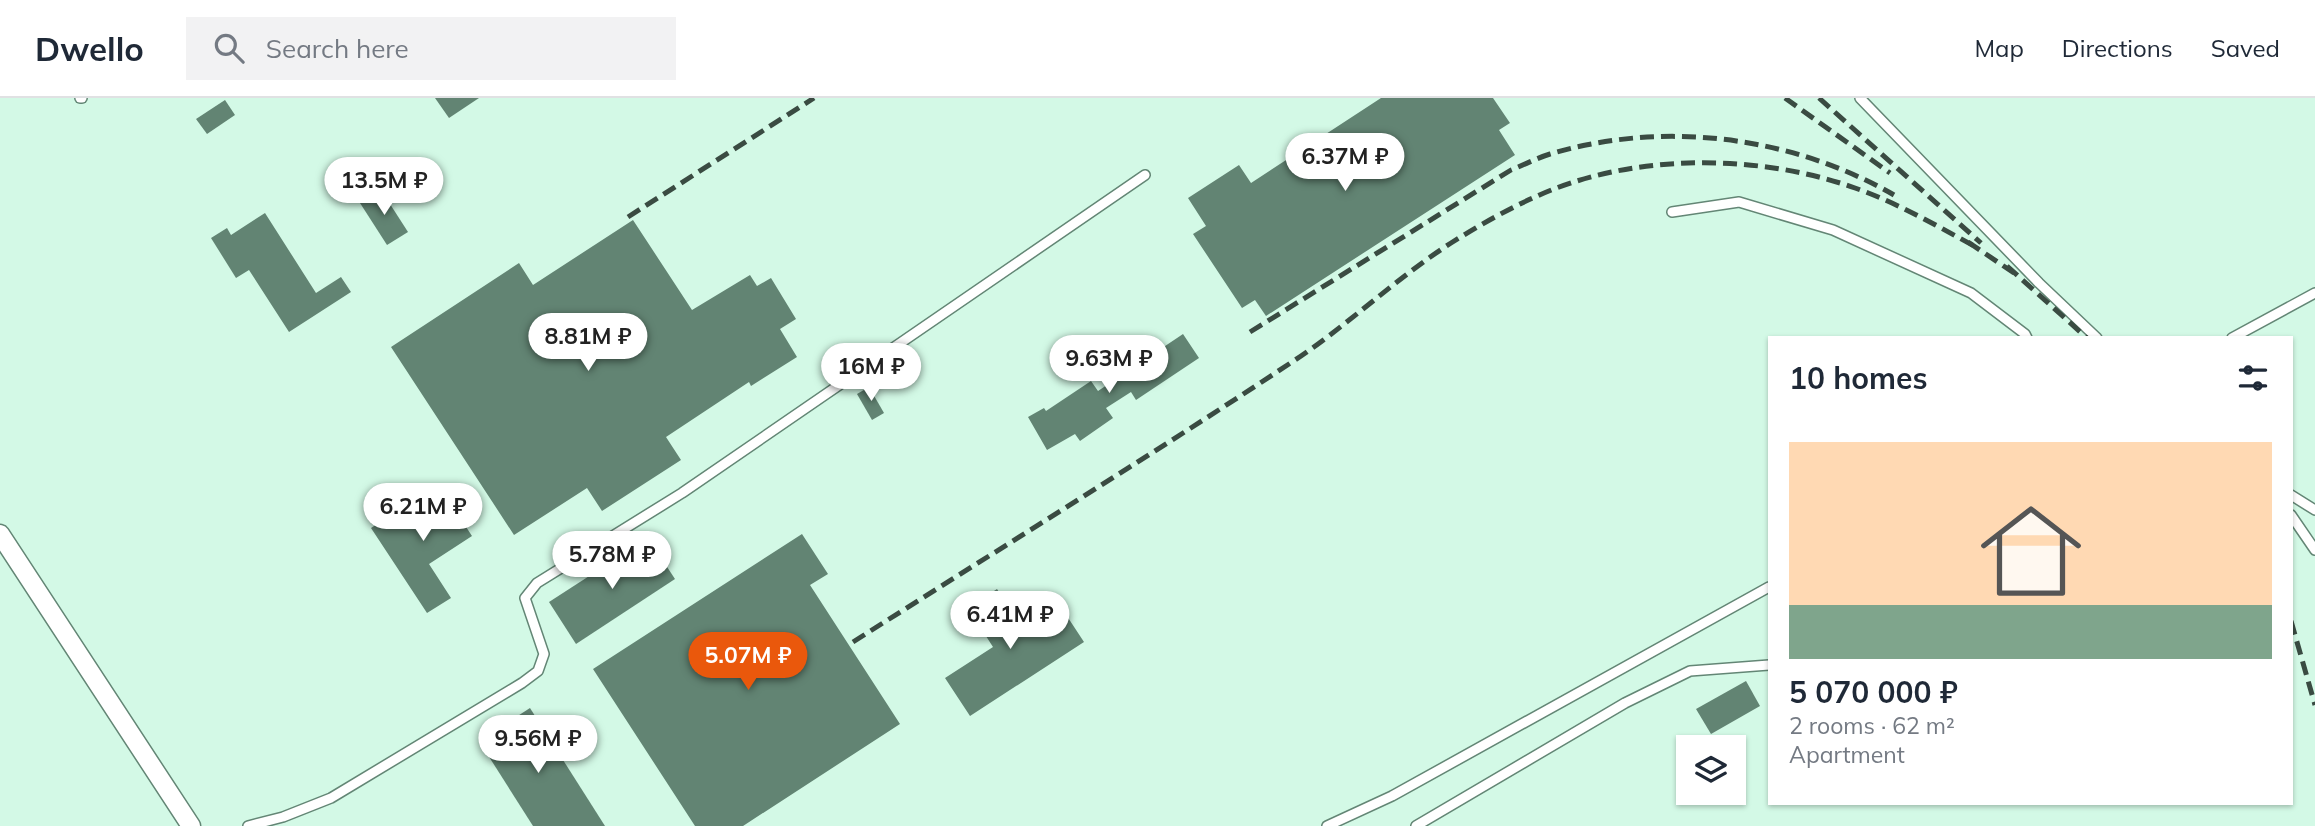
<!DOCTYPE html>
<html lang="en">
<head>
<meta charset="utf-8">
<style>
	body { margin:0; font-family:Mulish,sans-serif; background:#f2f2f3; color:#1f2937; height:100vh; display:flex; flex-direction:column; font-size:26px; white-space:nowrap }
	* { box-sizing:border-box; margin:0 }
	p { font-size:23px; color:#747a83 }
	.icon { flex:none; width:38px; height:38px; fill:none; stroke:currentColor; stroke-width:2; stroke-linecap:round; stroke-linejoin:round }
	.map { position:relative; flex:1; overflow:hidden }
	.drawer { position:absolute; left:1768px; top:238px; width:525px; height:469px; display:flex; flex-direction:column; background:#fff; border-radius:0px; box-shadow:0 2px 5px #0004 }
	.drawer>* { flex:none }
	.buttons { position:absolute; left:1676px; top:637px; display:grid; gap:14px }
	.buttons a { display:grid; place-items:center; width:70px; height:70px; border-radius:0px; background:#fff; box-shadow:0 2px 5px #0004; font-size:35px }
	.price { position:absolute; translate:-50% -60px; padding:0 16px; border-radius:24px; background:#fff; color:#222; font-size:23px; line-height:46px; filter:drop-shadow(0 2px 4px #0008) }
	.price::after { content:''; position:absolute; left:50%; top:42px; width:21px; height:16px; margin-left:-10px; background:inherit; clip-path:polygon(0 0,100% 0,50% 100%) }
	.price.on { background:#ea580c; color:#fff }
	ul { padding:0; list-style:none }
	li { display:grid; align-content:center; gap:14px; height:371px; padding:0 21px }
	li+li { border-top:2px solid #e0e1e3 }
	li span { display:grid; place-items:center; height:217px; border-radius:0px; color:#555 }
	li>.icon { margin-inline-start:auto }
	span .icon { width:126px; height:126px; fill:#fffc; stroke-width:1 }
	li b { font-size:30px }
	h2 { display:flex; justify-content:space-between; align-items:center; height:84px; padding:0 21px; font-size:30px }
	header { display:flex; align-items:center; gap:42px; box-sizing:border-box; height:98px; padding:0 35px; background:#fff; border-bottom:2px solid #e0e1e3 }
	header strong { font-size:33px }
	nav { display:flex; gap:38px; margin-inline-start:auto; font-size:24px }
	.search { width:490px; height:63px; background:#f2f2f3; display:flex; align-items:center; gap:18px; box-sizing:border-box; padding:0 24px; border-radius:0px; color:#747a83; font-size:26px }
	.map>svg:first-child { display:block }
	.building { fill:#628473 }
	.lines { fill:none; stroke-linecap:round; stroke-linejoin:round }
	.lane-casing { stroke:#638675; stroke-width:12 }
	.street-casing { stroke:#638675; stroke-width:21 }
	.lane { stroke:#fff; stroke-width:9 }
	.street { stroke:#fff; stroke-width:18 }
	.rail { stroke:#3a4b42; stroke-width:5; stroke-dasharray:14 7; stroke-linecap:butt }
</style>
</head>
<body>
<header>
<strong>Dwello</strong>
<div class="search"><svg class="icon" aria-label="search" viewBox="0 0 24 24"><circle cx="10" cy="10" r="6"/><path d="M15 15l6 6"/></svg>Search here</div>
<nav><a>Map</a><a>Directions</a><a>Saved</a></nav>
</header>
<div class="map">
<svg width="2315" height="728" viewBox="0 0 2315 728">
	<rect width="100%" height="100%" fill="#d3f9e6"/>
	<g class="building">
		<polygon points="435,0 479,0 449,20"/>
		<polygon points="1381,0 1493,0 1510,25 1499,32 1515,57 1266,218 1255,202 1242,210 1193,136 1206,128 1188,100 1239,67 1251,85"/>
		<polygon points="225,2 235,17 207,36 196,21"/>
		<polygon points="381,92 408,134 387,147 360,105"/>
		<polygon points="265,115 316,195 341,179 351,194 289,234 249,172 236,180 211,140 227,130 231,137"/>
		<polygon points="633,122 692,212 750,177 757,188 771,180 796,221 780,231 797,259 751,288 749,284 666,339 681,362 602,413 587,390 514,437 391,249 519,165 533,187"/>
		<polygon points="1183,236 1199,260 1136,302 1131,294 1106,310 1113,320 1080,343 1075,336 1047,352 1028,319 1044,310 1046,313 1091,283 1098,293"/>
		<polygon points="869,289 884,315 872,322 857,296"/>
		<polygon points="438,386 472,438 429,466 451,500 427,515 371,430"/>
		<polygon points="802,436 828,476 810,487 900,626 743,728 695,728 593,571"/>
		<polygon points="648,440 675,481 576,546 549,504"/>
		<polygon points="997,491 1022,530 1059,506 1084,544 970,618 945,580 993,549 968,510"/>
		<polygon points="1746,583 1760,608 1711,636 1696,611"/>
		<polygon points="530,610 605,728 533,728 479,643"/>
	</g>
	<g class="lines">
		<g class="lane-casing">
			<g id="lane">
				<polyline points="80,0 82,0"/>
				<polyline points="1860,0 2039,185 2097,240"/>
				<polyline points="1672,114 1739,104 1833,132 1971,195 2025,236 2027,240"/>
				<polyline points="2232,240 2315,195"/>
				<polyline points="2291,397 2315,412"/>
				<polyline points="2291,417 2315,452"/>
				<polyline points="248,728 283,719 331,700 522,585 538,573 544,556 525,500 537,485 682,395 1145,77"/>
				<polyline points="1327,728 1392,698 1769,489"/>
				<polyline points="1416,728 1625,605 1690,573 1769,567"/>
			</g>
		</g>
		<g class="street-casing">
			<polyline id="street" points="0,436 191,728"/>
		</g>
		<use href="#lane" class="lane"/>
		<use href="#street" class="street"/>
		<g class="rail">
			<polyline points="1785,0 1890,75"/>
			<polyline points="1819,0 1981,145"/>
			<polyline points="628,119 814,0"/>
			<polyline points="1968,144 2014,175"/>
			<polyline points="2007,168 2087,240"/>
			<path d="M1250,234L1511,72C1524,67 1537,60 1550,56C1664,22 1791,38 1894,97"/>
			<polyline points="2291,523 2315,607"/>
			<path d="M853,544C999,451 1147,360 1292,264C1347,228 1395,181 1451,145C1478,128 1506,112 1535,99C1630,55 1757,55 1855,90C1898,105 1937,128 1976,149"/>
		</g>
	</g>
</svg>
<div class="buttons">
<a><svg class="icon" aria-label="layers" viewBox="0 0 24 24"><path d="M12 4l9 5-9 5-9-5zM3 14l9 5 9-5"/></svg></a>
</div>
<b class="price" style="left:1345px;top:95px">6.37M ₽</b>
<b class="price" style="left:384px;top:119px">13.5M ₽</b>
<b class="price" style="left:588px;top:275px">8.81M ₽</b>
<b class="price" style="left:1109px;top:297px">9.63M ₽</b>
<b class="price" style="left:871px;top:305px">16M ₽</b>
<b class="price" style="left:423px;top:445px">6.21M ₽</b>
<b class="price" style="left:612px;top:493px">5.78M ₽</b>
<b class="price" style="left:1010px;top:553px">6.41M ₽</b>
<b class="price on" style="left:748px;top:594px">5.07M ₽</b>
<b class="price" style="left:538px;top:677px">9.56M ₽</b>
<section class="drawer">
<h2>10 homes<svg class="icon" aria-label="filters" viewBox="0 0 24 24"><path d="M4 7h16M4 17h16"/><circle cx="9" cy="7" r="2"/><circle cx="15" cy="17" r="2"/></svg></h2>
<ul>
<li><span style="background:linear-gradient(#ffd9b3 75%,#7fa58c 0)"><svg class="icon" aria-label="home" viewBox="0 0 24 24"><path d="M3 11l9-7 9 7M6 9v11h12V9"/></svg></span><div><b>5 070 000 ₽</b><p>2 rooms · 62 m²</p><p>Apartment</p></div></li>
</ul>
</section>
</div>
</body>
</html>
